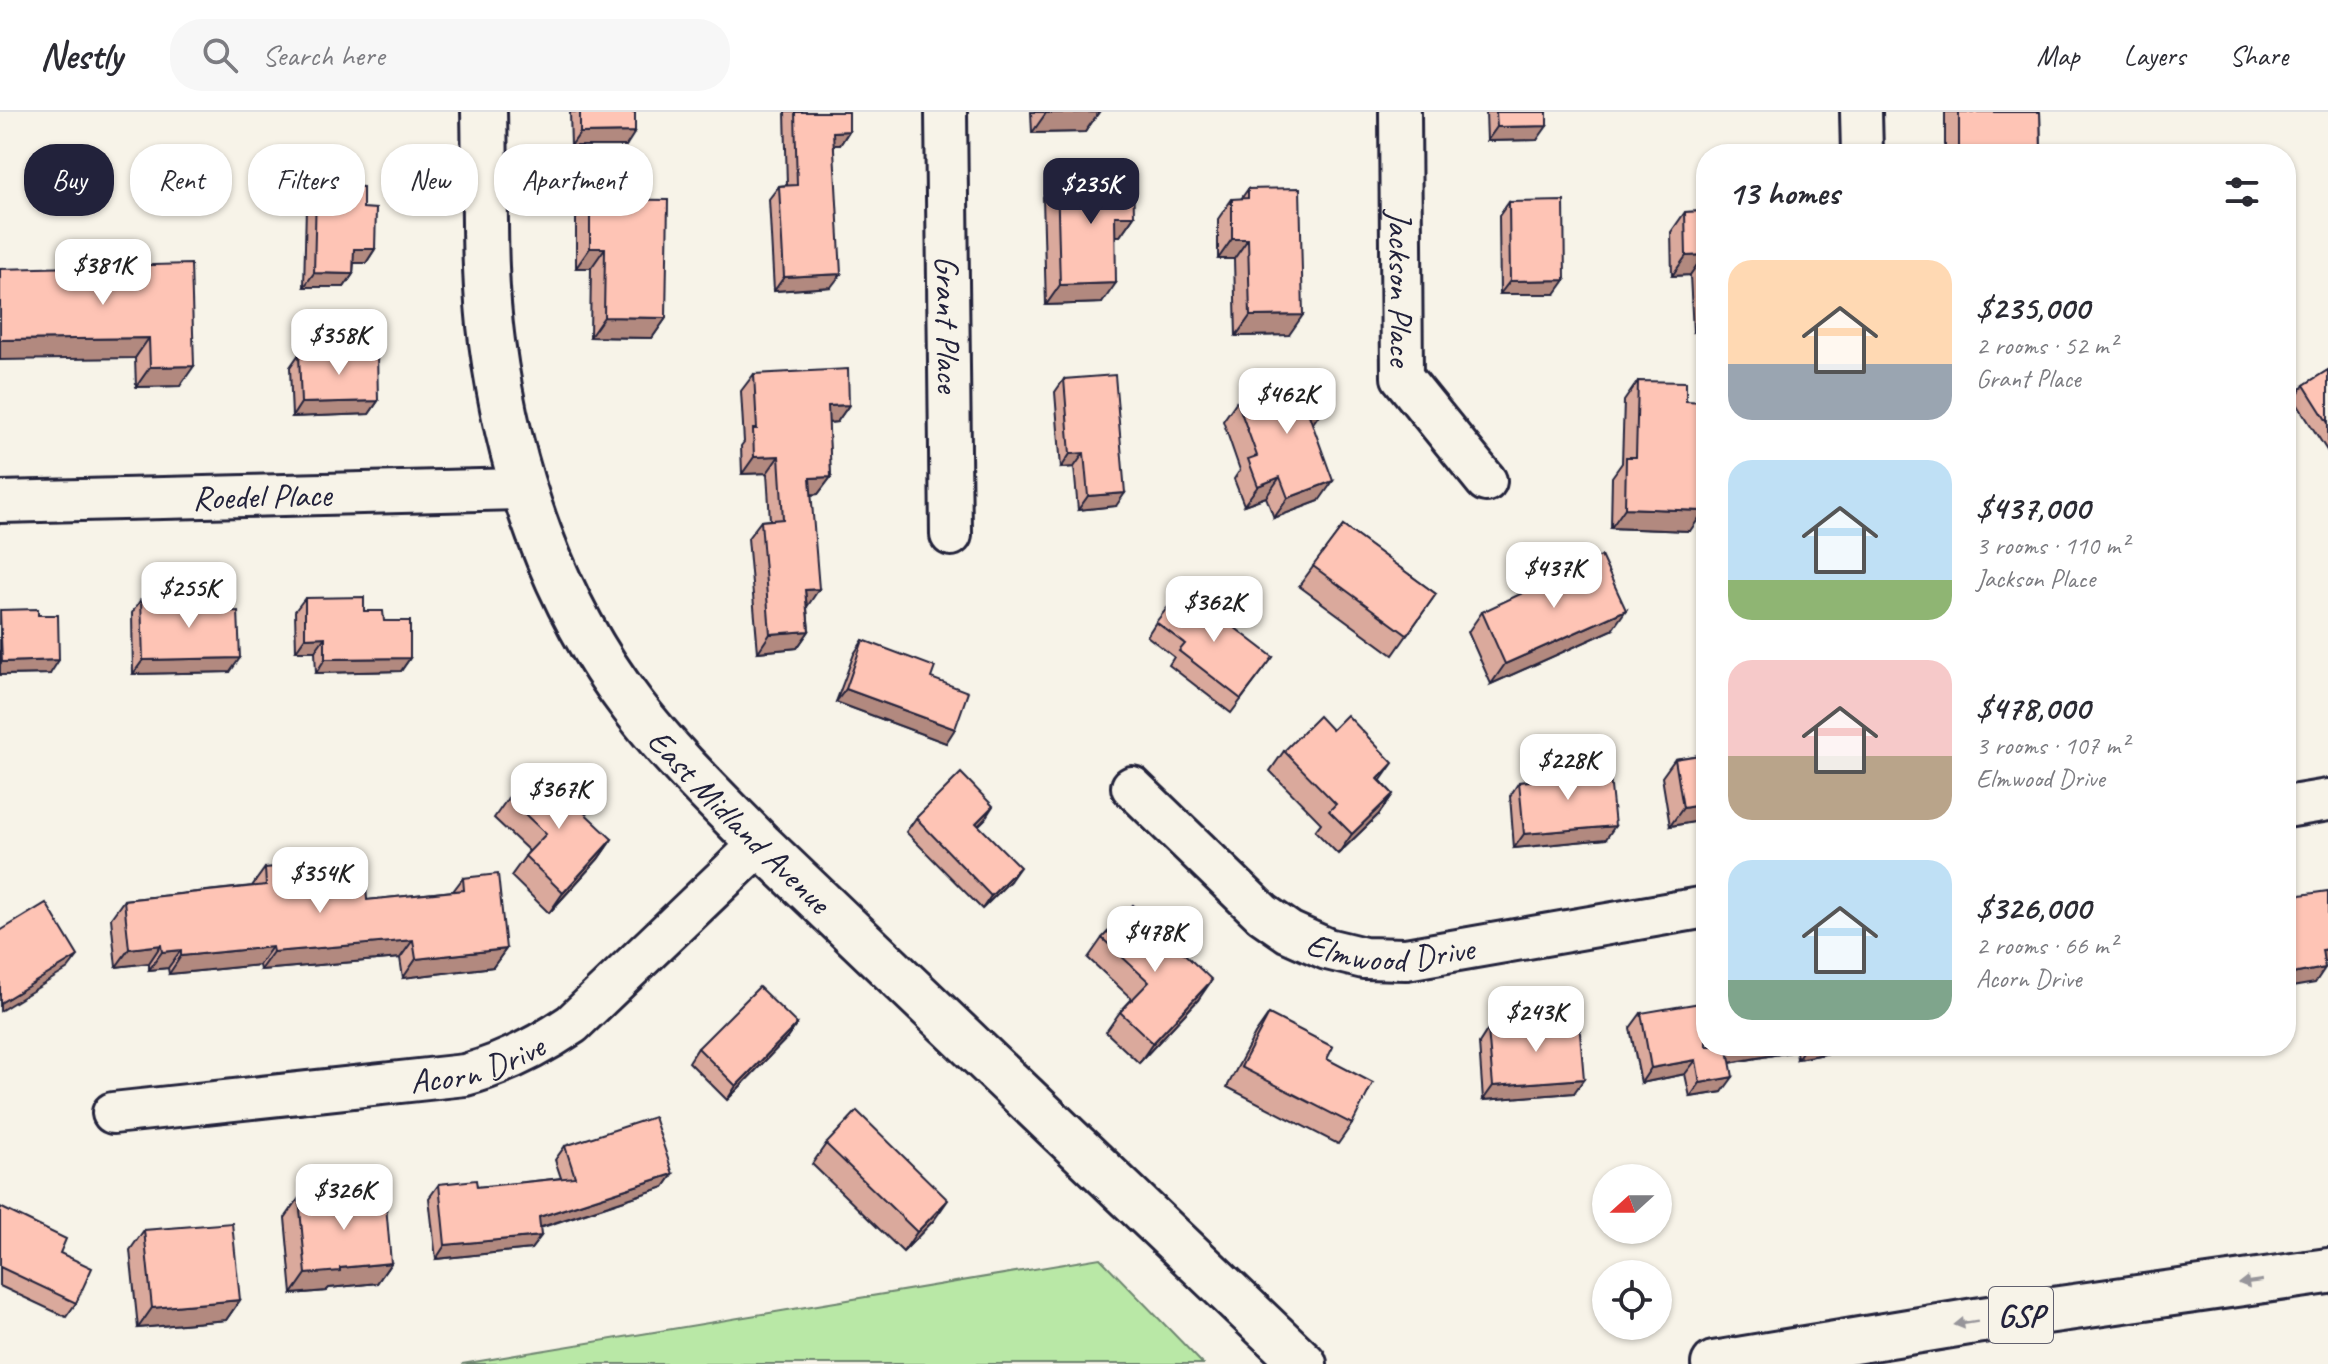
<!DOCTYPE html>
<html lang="en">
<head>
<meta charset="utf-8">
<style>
	body { margin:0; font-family:Caveat,sans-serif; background:#f7f7f7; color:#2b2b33; height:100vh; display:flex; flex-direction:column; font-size:30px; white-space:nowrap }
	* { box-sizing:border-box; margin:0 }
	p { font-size:26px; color:#7c7c81 }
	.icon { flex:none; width:44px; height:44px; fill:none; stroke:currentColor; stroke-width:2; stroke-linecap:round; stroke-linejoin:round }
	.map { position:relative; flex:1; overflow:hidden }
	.drawer { position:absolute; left:1696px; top:32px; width:600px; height:912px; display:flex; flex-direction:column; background:#fff; border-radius:32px; box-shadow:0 2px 6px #0004 }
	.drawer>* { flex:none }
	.banner { position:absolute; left:24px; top:32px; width:760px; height:72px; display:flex; gap:16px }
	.needle { width:52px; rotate:249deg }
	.fabs { position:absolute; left:1592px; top:1052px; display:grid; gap:16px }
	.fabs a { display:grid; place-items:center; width:80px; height:80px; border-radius:50%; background:#fff; box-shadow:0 2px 6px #0004; font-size:40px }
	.price { position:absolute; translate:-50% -68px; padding:0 18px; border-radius:16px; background:#fff; color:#222; font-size:26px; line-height:52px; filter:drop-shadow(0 2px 4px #0008) }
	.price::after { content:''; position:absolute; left:50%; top:48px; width:24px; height:18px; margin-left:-12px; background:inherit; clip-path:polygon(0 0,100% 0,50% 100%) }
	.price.on { background:#22223b; color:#fff }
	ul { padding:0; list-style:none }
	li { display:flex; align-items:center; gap:24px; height:200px; padding:0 32px }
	li span { display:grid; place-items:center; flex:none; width:224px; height:160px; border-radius:24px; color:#555 }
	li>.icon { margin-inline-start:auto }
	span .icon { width:96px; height:96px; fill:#fffc; stroke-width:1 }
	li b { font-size:34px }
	h2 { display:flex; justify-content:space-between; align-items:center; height:96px; padding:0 32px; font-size:34px }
	.chip { padding:0 28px; border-radius:32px; background:#fff; box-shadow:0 2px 6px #0004; font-size:28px; line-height:72px }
	.chip.on { background:#22223b; color:#fff }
	header { display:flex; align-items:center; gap:48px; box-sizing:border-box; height:112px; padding:0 40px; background:#fff; border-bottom:2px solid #e1e1e2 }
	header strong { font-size:38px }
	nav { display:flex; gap:44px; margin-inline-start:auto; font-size:28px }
	.search { width:560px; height:72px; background:#f7f7f7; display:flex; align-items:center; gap:20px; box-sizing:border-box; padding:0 28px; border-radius:32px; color:#7c7c81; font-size:30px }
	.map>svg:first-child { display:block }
	.green { fill:#b9e8a6; stroke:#6e8570; stroke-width:2 }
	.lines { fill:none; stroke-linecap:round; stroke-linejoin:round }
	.street-casing { stroke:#22223b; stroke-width:46 }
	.secondary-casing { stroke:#22223b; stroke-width:50 }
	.highway-casing { stroke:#22223b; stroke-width:50 }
	.street { stroke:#f7f3e8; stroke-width:40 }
	.secondary { stroke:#f7f3e8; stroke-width:44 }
	.highway { stroke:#f7f3e8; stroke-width:44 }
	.wall { fill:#daa99c; stroke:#22223b; stroke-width:2 }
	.shaded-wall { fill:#b2897f; stroke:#22223b; stroke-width:2 }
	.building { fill:#fec4b5; stroke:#22223b; stroke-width:2 }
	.oneway { fill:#97959a }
	.labels { text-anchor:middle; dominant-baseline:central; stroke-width:6; stroke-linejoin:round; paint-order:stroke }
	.shield { fill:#f7f3e8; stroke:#62616f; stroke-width:2 }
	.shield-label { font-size:32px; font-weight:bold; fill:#22223b }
	.street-label { font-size:34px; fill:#22223b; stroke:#f7f3e8 }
</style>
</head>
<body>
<header>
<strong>Nestly</strong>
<div class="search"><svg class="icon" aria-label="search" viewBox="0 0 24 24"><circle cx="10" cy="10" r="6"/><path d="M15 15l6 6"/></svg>Search here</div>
<nav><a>Map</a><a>Layers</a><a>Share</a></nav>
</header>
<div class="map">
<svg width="2328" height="1252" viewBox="0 0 2328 1252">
	<rect width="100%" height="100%" fill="#f7f3e8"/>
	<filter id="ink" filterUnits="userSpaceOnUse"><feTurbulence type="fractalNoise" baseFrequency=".0125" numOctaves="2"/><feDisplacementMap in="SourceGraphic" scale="16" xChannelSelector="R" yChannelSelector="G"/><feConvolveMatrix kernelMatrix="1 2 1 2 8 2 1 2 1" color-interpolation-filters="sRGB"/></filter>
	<g filter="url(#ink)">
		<polygon class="green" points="1100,1146 1203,1252 462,1252"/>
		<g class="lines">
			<g class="street-casing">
				<g id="street">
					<path id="s1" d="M946,0L951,423"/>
					<path id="s2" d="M1400,0L1402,265L1486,369"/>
					<polyline points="1861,0 1862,42"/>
					<path id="s3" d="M0,390L523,377"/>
					<path id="s4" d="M1132,675L1263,802L1289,820L1327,837L1364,846L1406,847L1706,795"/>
					<polyline points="2286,695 2328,688"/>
					<path id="s5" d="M113,1001L465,963C505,952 538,935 572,912L760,732"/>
				</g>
			</g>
			<g class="secondary-casing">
				<g id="secondary">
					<path id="s6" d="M484,0C486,75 482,156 492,230C509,359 553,490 633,594C671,644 716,687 760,732L1304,1252"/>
				</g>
			</g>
			<g class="highway-casing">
				<polyline id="highway" points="1714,1252 1975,1209 2328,1159"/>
			</g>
			<use href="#street" class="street"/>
			<use href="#secondary" class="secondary"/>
			<use href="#highway" class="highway"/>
		</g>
		<g class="wall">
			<polygon points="570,0 635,0 626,34 571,34"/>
			<polygon points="785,0 849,0 849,19 840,33 834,33 831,175 774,179 769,87 779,74 787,73"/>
			<polygon points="1031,0 1099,0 1085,20 1032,21"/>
			<polygon points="1486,0 1547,0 1537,28 1487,29"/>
			<polygon points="1945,0 2040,0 2041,42 1945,42"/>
			<polygon points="317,40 348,74 363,96 375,137 366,151 354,151 353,162 344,175 304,175 307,54"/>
			<polygon points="1057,65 1134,104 1120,124 1115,124 1102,191 1046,193 1043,85"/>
			<polygon points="1248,77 1289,223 1236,224 1234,147 1218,147 1218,107 1232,87 1241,87"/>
			<polygon points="590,87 666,206 652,226 590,225 591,156 576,156 576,107"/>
			<polygon points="1509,90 1555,182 1500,182 1499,104"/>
			<polygon points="1706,99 1706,219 1693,220 1690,163 1672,164 1671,120 1685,100"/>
			<polygon points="191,152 180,274 136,275 135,246"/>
			<polygon points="299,242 378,289 369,302 292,305 290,255"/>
			<polygon points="2328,258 2328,340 2294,287 2304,273"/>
			<polygon points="754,262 849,293 837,310 828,311 831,365 818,382 811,383 807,495 809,519 797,536 758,540 748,426 761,409 770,408 767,361 742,362 741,334 744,330 741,279"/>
			<polygon points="1064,267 1116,394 1078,398 1074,355 1061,356 1055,280"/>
			<polygon points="1638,269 1686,289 1690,419 1611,416 1612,365 1622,351 1624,289"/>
			<polygon points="1237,289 1312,312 1319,389 1274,406 1266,385 1244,393 1234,367 1240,358 1223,309"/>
			<polygon points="1343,414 1436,482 1393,543 1299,474"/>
			<polygon points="305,486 364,499 384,509 410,546 401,559 316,561 315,539 296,539 295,499"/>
			<polygon points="141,487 219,500 230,560 133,562 132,501"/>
			<polygon points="0,498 38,503 50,562 0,563"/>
			<polygon points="1482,500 1612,518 1491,572 1468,520"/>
			<polygon points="1156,510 1273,545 1231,601 1169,553 1174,545 1147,524"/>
			<polygon points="863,528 931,566 946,631 836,590 854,542"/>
			<polygon points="1284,639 1381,669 1393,682 1379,702 1338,742 1315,719 1321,711 1270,659"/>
			<polygon points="1706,642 1706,708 1670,714 1662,665 1675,647"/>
			<polygon points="1574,658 1606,727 1514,736 1510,684 1519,670 1570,666"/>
			<polygon points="508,686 612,727 598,747 549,801 511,764 529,739 494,706"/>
			<polygon points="916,706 984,708 978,713 1010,769 982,797 906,720"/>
			<polygon points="265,756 367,788 453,779 463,766 506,837 493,855 403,866 400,846 260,858 259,853 169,862 168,856 149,858 149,851 116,855 111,806 124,788 252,774"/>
			<polygon points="1102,826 1198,888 1139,951 1106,920 1120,900 1132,887 1088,846"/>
			<polygon points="1641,901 1706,934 1869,934 1797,947 1796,939 1730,951 1722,980 1690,985 1685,962 1641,971 1630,916"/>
			<polygon points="1269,902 1327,947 1352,1012 1338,1032 1227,975 1255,922"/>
			<polygon points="797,912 787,926 727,988 689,950 698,936"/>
			<polygon points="1488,917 1574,981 1483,988 1479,931"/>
			<polygon points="826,1032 934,1108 903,1140 812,1052"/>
			<polygon points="565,1034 673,1062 664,1075 540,1116 541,1124 531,1137 436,1147 429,1086 439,1072 477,1075 561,1066 555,1048"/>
			<polygon points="350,1085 391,1151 377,1171 329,1176 326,1179 292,1182 285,1106 299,1086"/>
			<polygon points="0,1095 76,1191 66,1205 0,1174"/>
			<polygon points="144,1118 240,1188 226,1208 138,1216 130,1138"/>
		</g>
		<g class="shaded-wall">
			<polygon points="1099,0 1085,20 1032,21 1046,1"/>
			<polygon points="1547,14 1537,28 1487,29 1497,15"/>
			<polygon points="849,19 840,33 823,33 833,20"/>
			<polygon points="635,20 626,34 571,34 580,21"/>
			<polygon points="1959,37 1972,37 1968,42 1956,42"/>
			<polygon points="1115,104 1134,104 1120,124 1101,124"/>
			<polygon points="1232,127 1248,127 1234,147 1218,147"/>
			<polygon points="590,136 605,136 591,156 576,156"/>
			<polygon points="354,137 375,137 366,151 344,151"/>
			<polygon points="1704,143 1690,163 1672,164 1686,144"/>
			<polygon points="314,161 353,162 344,175 304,175"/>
			<polygon points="841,162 831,175 774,179 784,165"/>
			<polygon points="1565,168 1555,182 1500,182 1510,169"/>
			<polygon points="1116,171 1102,191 1046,193 1060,173"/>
			<polygon points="1706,200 1706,219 1693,220"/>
			<polygon points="1303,203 1289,223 1236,224 1250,204"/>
			<polygon points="604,205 666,206 652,226 590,225"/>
			<polygon points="149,226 135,246 0,248 0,228"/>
			<polygon points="194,254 180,274 136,275 150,255"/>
			<polygon points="378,289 369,302 292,305 301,291"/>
			<polygon points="849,293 837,310 816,312 828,294"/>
			<polygon points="1325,294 1311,314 1308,300"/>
			<polygon points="1084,341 1074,355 1061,356 1070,342"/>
			<polygon points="779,344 767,361 742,362 754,345"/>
			<polygon points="831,365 818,382 797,383 810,366"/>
			<polygon points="1280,365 1266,385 1244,393 1258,374"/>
			<polygon points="1333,369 1319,389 1274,406 1288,386"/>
			<polygon points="1125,381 1116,394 1078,398 1088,384"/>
			<polygon points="1625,396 1704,399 1690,419 1611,416"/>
			<polygon points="819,477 807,495 805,478"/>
			<polygon points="1626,498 1612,518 1491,572 1505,552"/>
			<polygon points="809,519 797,536 758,540 770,522"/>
			<polygon points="325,525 315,539 296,539 305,526"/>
			<polygon points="240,546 230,560 133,562 143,548"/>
			<polygon points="410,546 401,559 316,561 325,547"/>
			<polygon points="59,548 50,562 0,563 0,552 2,550"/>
			<polygon points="846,577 955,617 946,631 836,590"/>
			<polygon points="1393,651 1379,671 1378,667"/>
			<polygon points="1393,682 1379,702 1338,742 1352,722"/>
			<polygon points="1706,692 1706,708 1670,714 1683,696"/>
			<polygon points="993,694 984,708 967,725 976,711"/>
			<polygon points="1615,714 1606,727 1514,736 1524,722"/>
			<polygon points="612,727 598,747 549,801 563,781"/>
			<polygon points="1020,755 1010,769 982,797 991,784"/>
			<polygon points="413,828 400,846 260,858 273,840"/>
			<polygon points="161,833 149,851 116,855 129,837"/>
			<polygon points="272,835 259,853 169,862 181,844"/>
			<polygon points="506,837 493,855 403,866 416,847"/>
			<polygon points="2328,837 2328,849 2312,852 2322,838"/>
			<polygon points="181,838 168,856 149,858 162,840"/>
			<polygon points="78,844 68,857 0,899 0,891"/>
			<polygon points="2325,856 2315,871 2286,876 2286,863"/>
			<polygon points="1212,868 1198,888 1139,951 1153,931"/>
			<polygon points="797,912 787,926 727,988 736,974"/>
			<polygon points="1752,934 1799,934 1796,939 1717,953 1728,938"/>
			<polygon points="1806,934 1869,934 1797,947"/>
			<polygon points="1696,948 1685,962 1641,971 1651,956"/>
			<polygon points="1733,965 1722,980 1690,985 1700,971"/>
			<polygon points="1584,967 1574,981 1483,988 1493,974"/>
			<polygon points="673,1062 664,1075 529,1119 539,1105"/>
			<polygon points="948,1088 934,1108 903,1140 917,1120"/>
			<polygon points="541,1124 531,1137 436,1147 445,1133"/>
			<polygon points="391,1151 377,1171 329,1176 326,1179 292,1182 306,1162 340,1156"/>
			<polygon points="240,1188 226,1208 138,1216 152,1196"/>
		</g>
		<g class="building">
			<polygon points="580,0 635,0 635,20 580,21"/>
			<polygon points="795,0 849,0 849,19 833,20 841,162 784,165 779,74 797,73"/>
			<polygon points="1046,0 1087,0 1046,1"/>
			<polygon points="1496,0 1547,0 1547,14 1497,15"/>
			<polygon points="1959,0 2040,0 2041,42 1972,42 1972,37 1959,37"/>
			<polygon points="317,40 348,41 348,74 363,75 363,96 376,97 375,137 354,137 353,162 314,161"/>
			<polygon points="1133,64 1134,104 1115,104 1116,171 1060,173 1057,65"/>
			<polygon points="1300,76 1303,203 1250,204 1248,127 1232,127 1232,87 1248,86 1248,77"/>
			<polygon points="590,87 668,88 666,206 604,205 605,136 590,136"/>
			<polygon points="1564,89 1565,168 1510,169 1509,90"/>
			<polygon points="1706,99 1706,185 1704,143 1686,144 1685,100"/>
			<polygon points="191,152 194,254 150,255 149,226 0,228 0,157"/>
			<polygon points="377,239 378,289 301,291 299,242"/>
			<polygon points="848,257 849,293 828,294 831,365 810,366 819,477 805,478 809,519 770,522 761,409 783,407 779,344 754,345 753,317 757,317 754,262"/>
			<polygon points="2328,258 2328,311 2304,273"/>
			<polygon points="1314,261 1325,294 1308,300 1333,369 1288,386 1280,365 1258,374 1248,347 1257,344 1237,289"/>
			<polygon points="1115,263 1125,381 1088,384 1084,341 1070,342 1064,267"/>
			<polygon points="1638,269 1686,270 1686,289 1705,290 1704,399 1625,396 1626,345 1636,345"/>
			<polygon points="1343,414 1436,482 1407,523 1313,454"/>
			<polygon points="1601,444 1626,498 1505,552 1482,500"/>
			<polygon points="1183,476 1273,545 1241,587 1179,539 1185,532 1156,510"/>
			<polygon points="218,485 219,500 238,499 240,546 143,548 141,487"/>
			<polygon points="364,485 364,499 383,499 384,509 410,509 410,546 325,547 325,525 305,526 305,486"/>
			<polygon points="38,497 38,503 58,503 59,548 2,550 0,498"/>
			<polygon points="863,528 935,555 931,566 968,580 955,617 846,577"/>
			<polygon points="1347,603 1393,651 1378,667 1393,682 1352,722 1329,699 1336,692 1284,639 1319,604 1332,618"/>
			<polygon points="1706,642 1706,692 1683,696 1675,647"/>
			<polygon points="536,655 612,727 563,781 525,744 546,722 508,686"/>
			<polygon points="1609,655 1615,714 1524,722 1519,670 1575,665 1574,658"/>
			<polygon points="961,661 993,694 976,711 1020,755 991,784 916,706"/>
			<polygon points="364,747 367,788 464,778 463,766 498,762 506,837 416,847 413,828 273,840 272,835 181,844 181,838 162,840 161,833 129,837 124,788 266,773 265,756"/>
			<polygon points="2328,779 2328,837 2322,838 2325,856 2286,863 2286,785"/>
			<polygon points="46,791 78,844 0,891 0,819"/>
			<polygon points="1133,793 1212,868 1153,931 1120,900 1149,870 1102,826"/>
			<polygon points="759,875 797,912 736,974 698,936"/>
			<polygon points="1706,890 1706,934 1752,934 1728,938 1733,965 1700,971 1696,948 1651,956 1641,901"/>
			<polygon points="1269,902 1333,935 1327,947 1373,971 1352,1012 1241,955"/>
			<polygon points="1579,910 1584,967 1493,974 1488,917"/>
			<polygon points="857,999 948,1088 917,1120 826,1032"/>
			<polygon points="654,1005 673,1062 539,1105 541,1124 445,1133 439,1072 476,1068 477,1075 575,1065 565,1034"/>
			<polygon points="349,1082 350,1085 385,1082 391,1151 340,1156 340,1159 306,1162 299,1086"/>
			<polygon points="0,1095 66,1127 60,1141 92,1156 76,1191 0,1155"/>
			<polygon points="232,1111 240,1188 152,1196 144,1118"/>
		</g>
		<defs><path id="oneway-solid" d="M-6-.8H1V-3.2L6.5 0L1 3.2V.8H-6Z" transform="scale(2)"/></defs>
		<g class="oneway">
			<use href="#oneway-solid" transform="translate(2251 1170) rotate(172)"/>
			<use href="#oneway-solid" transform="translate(1966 1211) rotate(171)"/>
		</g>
	</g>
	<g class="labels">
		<rect class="shield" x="1989" y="1175" width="64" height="56" rx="6"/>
		<g class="shield-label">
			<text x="2021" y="1203">GSP</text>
		</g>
		<g class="street-label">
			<text stroke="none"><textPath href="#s2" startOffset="176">Jackson Place</textPath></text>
			<text stroke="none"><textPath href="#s1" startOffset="212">Grant Place</textPath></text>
			<text stroke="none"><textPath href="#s3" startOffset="262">Roedel Place</textPath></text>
			<text stroke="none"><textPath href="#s6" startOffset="782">East Midland Avenue</textPath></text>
			<text stroke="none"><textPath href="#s4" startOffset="320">Elmwood Drive</textPath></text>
			<text stroke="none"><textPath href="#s5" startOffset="368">Acorn Drive</textPath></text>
		</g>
	</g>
</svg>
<div class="fabs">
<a><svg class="needle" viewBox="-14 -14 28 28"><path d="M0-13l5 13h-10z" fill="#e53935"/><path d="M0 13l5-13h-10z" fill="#7c7c81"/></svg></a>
<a><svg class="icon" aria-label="locate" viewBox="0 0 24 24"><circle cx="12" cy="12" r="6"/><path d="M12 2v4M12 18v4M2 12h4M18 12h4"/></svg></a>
</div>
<b class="price on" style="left:1091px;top:114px">$235K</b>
<b class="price" style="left:103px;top:195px">$381K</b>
<b class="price" style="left:339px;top:265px">$358K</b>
<b class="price" style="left:1287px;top:324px">$462K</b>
<b class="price" style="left:1554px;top:498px">$437K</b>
<b class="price" style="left:189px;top:518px">$255K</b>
<b class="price" style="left:1214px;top:532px">$362K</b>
<b class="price" style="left:1568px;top:690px">$228K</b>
<b class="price" style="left:559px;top:719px">$367K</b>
<b class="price" style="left:320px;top:803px">$354K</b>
<b class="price" style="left:1155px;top:862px">$478K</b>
<b class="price" style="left:1536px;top:942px">$243K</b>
<b class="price" style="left:344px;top:1120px">$326K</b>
<div class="banner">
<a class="chip on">Buy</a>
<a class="chip">Rent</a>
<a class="chip">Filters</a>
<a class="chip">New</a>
<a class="chip">Apartment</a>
</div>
<section class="drawer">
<h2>13 homes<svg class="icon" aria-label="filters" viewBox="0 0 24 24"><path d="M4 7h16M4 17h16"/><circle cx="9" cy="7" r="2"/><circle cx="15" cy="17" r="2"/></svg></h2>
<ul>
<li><span style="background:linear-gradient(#ffd9b3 65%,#9aa5b1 0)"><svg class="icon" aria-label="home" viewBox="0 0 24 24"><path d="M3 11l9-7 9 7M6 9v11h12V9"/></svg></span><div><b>$235,000</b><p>2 rooms · 52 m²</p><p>Grant Place</p></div></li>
<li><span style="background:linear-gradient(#bfe0f5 75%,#8fb573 0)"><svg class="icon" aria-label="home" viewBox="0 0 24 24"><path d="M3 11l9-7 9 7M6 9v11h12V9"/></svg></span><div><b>$437,000</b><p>3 rooms · 110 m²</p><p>Jackson Place</p></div></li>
<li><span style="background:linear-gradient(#f6c9c9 60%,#b9a48a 0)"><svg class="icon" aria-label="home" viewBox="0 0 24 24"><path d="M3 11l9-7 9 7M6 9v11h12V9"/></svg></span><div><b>$478,000</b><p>3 rooms · 107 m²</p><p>Elmwood Drive</p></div></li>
<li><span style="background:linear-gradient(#bfe0f5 75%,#7fa58c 0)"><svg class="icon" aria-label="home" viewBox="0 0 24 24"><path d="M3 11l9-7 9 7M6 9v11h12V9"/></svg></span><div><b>$326,000</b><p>2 rooms · 66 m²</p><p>Acorn Drive</p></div></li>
</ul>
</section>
</div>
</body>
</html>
